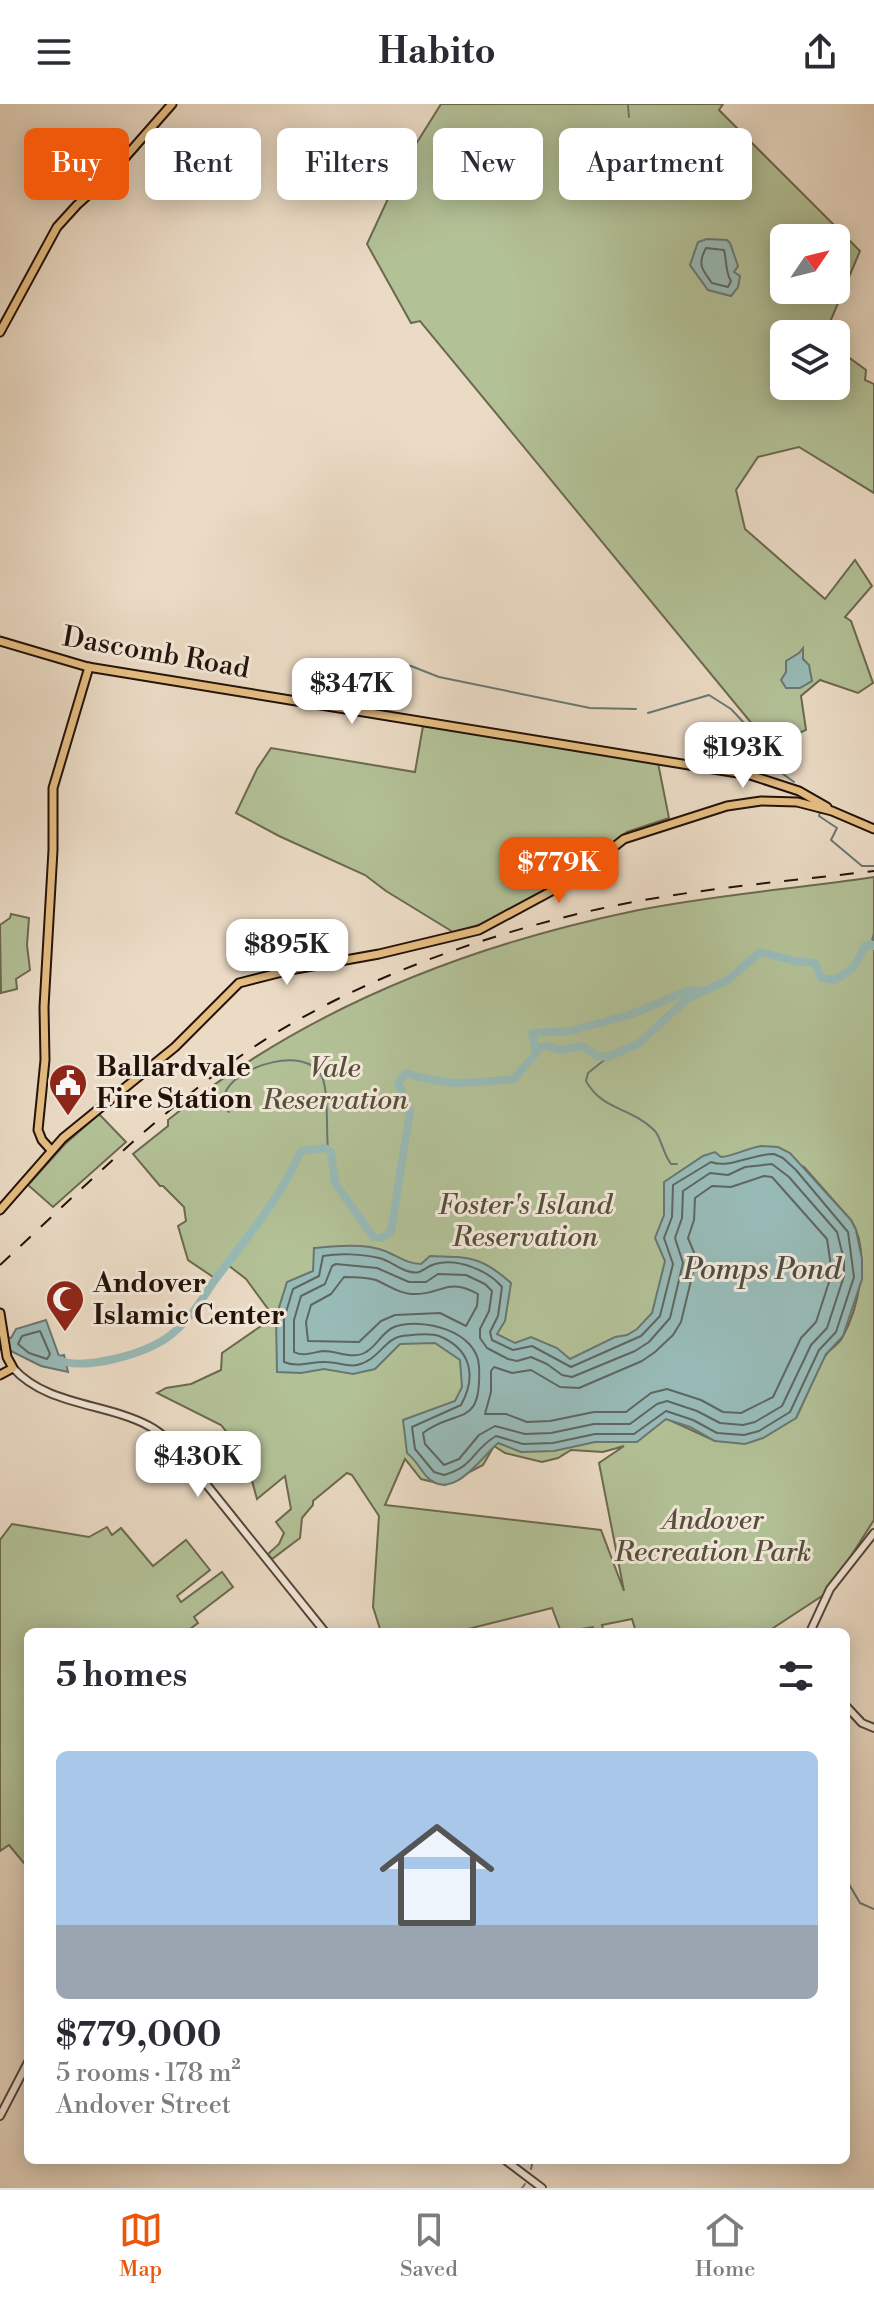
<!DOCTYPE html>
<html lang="en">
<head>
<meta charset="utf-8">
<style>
	body { margin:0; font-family:"Libre Bodoni",serif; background:#f7f7f7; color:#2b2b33; height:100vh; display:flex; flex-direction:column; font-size:30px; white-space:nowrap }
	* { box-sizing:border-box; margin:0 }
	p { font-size:26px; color:#7c7c81 }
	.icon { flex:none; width:44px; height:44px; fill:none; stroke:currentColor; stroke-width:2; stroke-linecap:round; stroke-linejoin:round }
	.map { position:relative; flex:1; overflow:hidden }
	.side { position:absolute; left:24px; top:1524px; width:826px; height:536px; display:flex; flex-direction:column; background:#fff; border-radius:12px; box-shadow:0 4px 20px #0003 }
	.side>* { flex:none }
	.hud { position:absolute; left:24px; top:24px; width:826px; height:72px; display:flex; gap:16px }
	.needle { width:52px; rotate:55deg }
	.buttons { position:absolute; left:770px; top:120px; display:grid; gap:16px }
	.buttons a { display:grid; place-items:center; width:80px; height:80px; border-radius:12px; background:#fff; box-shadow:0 4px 20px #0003; font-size:40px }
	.price { position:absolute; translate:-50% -68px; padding:0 18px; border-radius:16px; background:#fff; color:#222; font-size:26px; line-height:52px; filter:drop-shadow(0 2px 4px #0008) }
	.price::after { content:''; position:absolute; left:50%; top:48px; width:24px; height:18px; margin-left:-12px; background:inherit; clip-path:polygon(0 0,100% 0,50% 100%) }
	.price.current { background:#ea580c; color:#fff }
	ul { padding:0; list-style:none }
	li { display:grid; align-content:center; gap:16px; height:424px; padding:0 32px }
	li span { display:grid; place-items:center; height:248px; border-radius:12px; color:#555 }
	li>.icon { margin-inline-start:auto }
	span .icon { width:144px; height:144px; fill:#fffc; stroke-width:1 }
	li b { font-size:34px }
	h2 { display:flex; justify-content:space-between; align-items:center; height:96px; padding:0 32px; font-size:34px }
	.tag { padding:0 28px; border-radius:12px; background:#fff; box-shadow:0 4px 20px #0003; font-size:28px; line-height:72px }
	.tag.current { background:#ea580c; color:#fff }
	header { display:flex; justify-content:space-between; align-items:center; height:104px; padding:0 32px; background:#fff; font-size:36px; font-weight:700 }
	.menu { display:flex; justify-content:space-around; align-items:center; height:112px; border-top:2px solid #e1e1e2; background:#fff; font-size:22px; color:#7c7c81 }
	.menu a { display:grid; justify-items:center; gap:4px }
	.menu .current { color:#ea580c }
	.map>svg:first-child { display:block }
	.green { fill:#b3c197; stroke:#6b6950; stroke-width:2; fill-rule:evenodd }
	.water { fill:#98bbb8; stroke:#697772; stroke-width:2 }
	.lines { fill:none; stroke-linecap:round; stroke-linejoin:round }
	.shore { stroke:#5e6661; stroke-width:2 }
	.stream { stroke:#697772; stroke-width:2 }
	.river { stroke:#98bbb8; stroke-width:8 }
	.minor-casing { stroke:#554439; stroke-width:10 }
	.major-casing { stroke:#23110a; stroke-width:11 }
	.minor { stroke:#f2e8d9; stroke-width:6 }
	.major { stroke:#e6be82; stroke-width:7 }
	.rail { stroke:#23110a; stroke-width:2; stroke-dasharray:14 14; stroke-linecap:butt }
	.labels { text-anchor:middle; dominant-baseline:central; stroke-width:6; stroke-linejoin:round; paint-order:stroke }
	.street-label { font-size:28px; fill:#23110a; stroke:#f2e8d9 }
	.poi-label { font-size:28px; font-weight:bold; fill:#23110a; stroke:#f2e8d9; text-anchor:start }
	.park-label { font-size:28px; font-style:italic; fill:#554f3b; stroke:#f2e8d9 }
	.water-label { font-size:30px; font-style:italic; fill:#4c4c47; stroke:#f2e8d9 }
</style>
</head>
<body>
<header><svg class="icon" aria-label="menu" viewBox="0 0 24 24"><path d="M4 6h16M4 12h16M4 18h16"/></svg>Habito<svg class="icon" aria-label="share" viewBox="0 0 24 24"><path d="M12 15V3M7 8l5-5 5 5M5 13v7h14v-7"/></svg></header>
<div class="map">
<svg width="874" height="2084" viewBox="0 0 874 2084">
	<rect width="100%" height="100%" fill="#ebdbc5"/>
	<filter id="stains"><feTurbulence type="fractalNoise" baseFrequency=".0025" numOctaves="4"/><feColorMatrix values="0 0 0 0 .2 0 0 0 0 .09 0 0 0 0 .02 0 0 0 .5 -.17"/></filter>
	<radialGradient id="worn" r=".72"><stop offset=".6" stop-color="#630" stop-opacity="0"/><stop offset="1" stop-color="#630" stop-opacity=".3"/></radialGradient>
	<g class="green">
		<path d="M441,0H723L719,6L860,147L825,230H784V282H836V244L866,266L865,276L874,280V389L799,343L758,353L736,386L745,425L825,495L855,456L872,482L845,513L851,517L873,579L858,589L820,576L801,592L806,626L773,641L767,638L420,217L411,219L367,140L406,56ZM784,134H836V186H784Z"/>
		<polygon points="423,622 658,659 669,714 627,728 562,778 482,820 453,828 386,787 365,771 279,732 236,709 257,665 271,644 415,668"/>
		<path d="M874,773V1416L828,1488L767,1528H636L632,1515L602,1521L604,1528H595L593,1523L561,1528L552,1504L456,1528H381L373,1503L379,1412L352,1371L347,1369L313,1397V1401L302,1414L300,1434L272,1455L268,1450L279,1440L284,1429L276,1418L291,1405L285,1372L257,1395L245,1351L221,1321L157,1289L166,1284L191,1280L221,1266L222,1249L264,1220L268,1205L246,1175L228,1161L216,1175L188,1156L178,1122L186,1117L184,1103L163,1082H160L133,1050L168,1022V1016C301,907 466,842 634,807C713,791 794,785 874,773ZM804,1063L851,1116C871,1147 859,1204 842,1234C838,1241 829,1246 825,1252C814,1271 806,1294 796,1314L715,1337L667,1315L669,1305ZM494,1342L505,1349L542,1358L558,1354L571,1346L603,1348L624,1342L599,1359L624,1487L601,1426L385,1401L405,1355L421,1375L445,1381L483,1361Z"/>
		<polygon points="11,810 29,814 27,841 30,866 16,875 17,885 1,889 0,821 10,814"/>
		<polygon points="99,1010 126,1038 53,1103 28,1081 65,1040"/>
		<polygon points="12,1420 89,1433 107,1423 112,1431 121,1424 153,1462 186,1436 210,1466 177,1492 181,1498 222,1468 233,1483 194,1513 198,1519 186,1528 28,1528 28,1764 9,1741 0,1747 0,1436"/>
	</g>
	<g class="water">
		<polygon points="707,135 727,136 730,139 738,162 734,168 740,172 738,183 731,192 708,186 690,161 698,138"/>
		<polygon points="803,544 803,555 809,561 812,577 800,584 786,584 781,576 786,568 786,557 799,549"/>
		<path d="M761,1042L778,1043L790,1049L851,1116L856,1126L862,1155V1175L843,1232L826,1250L796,1314L763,1334L745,1340L715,1337L690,1323L666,1315L637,1338H595L554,1347L521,1348L498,1339C482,1352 453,1399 427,1373C420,1365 416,1356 407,1349L403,1316L455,1297L462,1283L460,1256L435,1239L400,1240L375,1265L353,1270L324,1265L301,1269L277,1268L276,1213L287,1178L313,1167L314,1144C335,1142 365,1139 385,1147C398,1152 407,1160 421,1160L430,1152C469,1153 481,1152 511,1179L505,1217L497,1230L515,1239L531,1233L557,1244L570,1255L615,1233L627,1231L637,1225L652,1209L665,1157L655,1134L664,1111V1078L703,1052L715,1048L721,1053C731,1053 748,1044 761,1042Z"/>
		<polygon points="46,1216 59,1252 64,1251 68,1268 41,1262 11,1247 0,1246 0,1231 11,1234 16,1225"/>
	</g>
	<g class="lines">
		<g class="shore">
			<path d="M706,144L724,146C727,157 725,168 731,177L728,183L712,179C702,166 697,160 706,144Z"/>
			<path d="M774,1050L783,1054L796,1066L848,1128L854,1173L836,1228L819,1246L790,1308L759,1327L744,1331L717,1329L693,1316L666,1307L634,1330H595L553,1339L523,1340L496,1332C472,1346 475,1362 444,1371L434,1368L415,1345L412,1323L461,1301C477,1272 471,1245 439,1232C429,1228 412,1231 402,1232C385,1234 378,1257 357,1261C347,1263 337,1258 326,1258C312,1257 298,1264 284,1258V1215L293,1185L319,1172L323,1152C339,1149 362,1150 379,1154C389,1156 397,1164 407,1167C423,1172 423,1163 435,1160C457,1154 488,1166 502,1183L498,1212L490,1228L492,1236L513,1246L532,1242L571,1263L641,1232L660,1212L673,1160L664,1134L672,1113L673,1081L711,1058C729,1065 751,1050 774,1050Z"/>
			<path d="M772,1060L789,1073L837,1128L844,1156V1172L827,1224L811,1241L782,1302L755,1318L743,1321L720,1319L697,1307L667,1297L657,1300L630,1320H594L551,1329L525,1330L495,1322L479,1331L459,1355L444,1361L425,1340L423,1329C457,1303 482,1326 479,1262C477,1227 423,1213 394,1223C382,1228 377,1242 366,1248C353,1256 338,1247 324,1247C313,1248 303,1253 294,1248V1216L301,1192L325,1180L332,1162L336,1160L377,1164L409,1178H426L438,1170L466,1171L485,1180L492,1187L489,1207L480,1225V1234L487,1244L508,1255L517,1257L531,1253L547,1260L562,1271L572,1273L635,1247L649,1238L670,1214L683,1159L675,1134L682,1114L683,1087L710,1069L728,1071L745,1063Z"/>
			<polygon points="764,1072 772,1073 827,1135 832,1169 816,1218 801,1234 773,1293 741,1309 723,1308 701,1296 667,1285 651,1289 626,1308 594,1308 550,1317 527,1318 506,1310 485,1310 491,1288 491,1267 494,1263 512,1269 531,1266 560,1283 579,1284 642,1257 655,1248 673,1231 681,1218 694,1164 695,1151 688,1134 694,1116 695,1094 712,1082 731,1083"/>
			<path d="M344,1173C354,1173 366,1173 376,1176C388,1181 397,1189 411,1190C441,1192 446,1172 478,1190L477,1202L466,1222L440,1209L395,1211L381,1217L359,1238L308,1237L306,1218L311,1201L331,1190Z"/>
			<polygon points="40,1227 50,1250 47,1255 29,1249 18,1240 22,1232"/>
		</g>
		<g class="stream">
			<polyline points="628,2 629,13"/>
			<polyline points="629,48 644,79 655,79"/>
			<polyline points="384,559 411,562 439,573 590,604 636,605"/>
			<polyline points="648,609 709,591 731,605 764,640 765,645"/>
			<polyline points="765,653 768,659 794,678"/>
			<polyline points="820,708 819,712 837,724 831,736 862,762 874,762"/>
			<polyline points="871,840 874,829"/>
			<path d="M608,953L588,969L586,977C603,1007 629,1002 654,1026C661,1032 662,1048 671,1060H677"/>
			<path d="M229,1008L222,1003C223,997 224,990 227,985C242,961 304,942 321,971C329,983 326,1028 328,1046"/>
			<polyline points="846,1775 860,1799 874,1805"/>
			<polyline points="531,2065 533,2056"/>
			<polyline points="522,2084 525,2080"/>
		</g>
		<g class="river">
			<polyline points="536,949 539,943 547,942 560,946 582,942 597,952 608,953 638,940 687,895 702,888"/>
			<path d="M56,1255C83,1268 144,1250 168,1233C189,1218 201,1196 215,1176C246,1134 280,1095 301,1047L325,1044L331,1048L335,1079L374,1134H382L391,1128L410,1007L398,979L406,969C446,983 473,979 514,975L536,949L532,929L571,927L632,910L687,887L706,886L728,876L760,848L795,857L815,859L821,874L835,876L854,863L865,842L871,840L874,842"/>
		</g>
		<g class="minor-casing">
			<g id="minor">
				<path d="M13,1264C47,1302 107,1299 149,1322C164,1330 175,1343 186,1355L325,1528"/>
				<polyline points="810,1528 830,1485 874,1429"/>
				<polyline points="846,1602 862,1619 874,1624"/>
				<polyline points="0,2012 28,1958"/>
				<polyline points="505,2056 542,2084"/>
			</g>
		</g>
		<g class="major-casing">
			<g id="major">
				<polyline points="0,228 57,123 77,101 107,74 172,0"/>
				<polyline points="0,537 88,563 750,671 799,687 827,703"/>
				<polyline points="51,1046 42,1036 38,1026 45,956 44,903 53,746 53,684 89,563"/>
				<polyline points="0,1106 63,1034 175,943 239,879 290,866 379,850 479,826 572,776 624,735 727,702 761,697 797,698 832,707 874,725"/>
				<polyline points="0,1209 7,1253 13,1264 0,1271"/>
			</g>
		</g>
		<use href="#minor" class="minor"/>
		<use href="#major" class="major"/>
		<path class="rail" d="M0,1161C78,1089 154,1012 242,951C344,880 478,832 599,805C689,785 782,778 874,767"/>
	</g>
	<defs>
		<g id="civic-pin" transform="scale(2)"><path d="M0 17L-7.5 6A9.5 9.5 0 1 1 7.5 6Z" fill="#8f2418" stroke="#f2e8d9"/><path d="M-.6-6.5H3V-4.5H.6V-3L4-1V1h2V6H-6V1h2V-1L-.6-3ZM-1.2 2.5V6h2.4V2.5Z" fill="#fff"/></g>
		<g id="mosque-pin" transform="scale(2)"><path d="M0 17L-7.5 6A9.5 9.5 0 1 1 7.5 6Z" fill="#8f2418" stroke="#f2e8d9"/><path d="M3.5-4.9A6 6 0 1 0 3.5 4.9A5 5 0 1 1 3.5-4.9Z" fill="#fff"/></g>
	</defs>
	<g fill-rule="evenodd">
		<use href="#civic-pin" x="68" y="979"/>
		<use href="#mosque-pin" x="65" y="1195"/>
	</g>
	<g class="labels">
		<g class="street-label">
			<text transform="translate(156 549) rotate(10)">Dascomb Road</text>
		</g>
		<g class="poi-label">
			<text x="96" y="963">Ballardvale<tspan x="96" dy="32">Fire Station</tspan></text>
			<text x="93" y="1179">Andover<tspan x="93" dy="32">Islamic Center</tspan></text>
		</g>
		<g class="park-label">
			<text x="335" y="964">Vale<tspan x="335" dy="32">Reservation</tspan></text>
			<text x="525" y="1101">Foster's Island<tspan x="525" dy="32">Reservation</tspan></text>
			<text x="713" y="1416">Andover<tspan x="713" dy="32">Recreation Park</tspan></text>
		</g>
		<g class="water-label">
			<text x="762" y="1166">Pomps Pond</text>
		</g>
	</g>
	<rect width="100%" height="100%" filter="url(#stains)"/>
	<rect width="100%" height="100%" fill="url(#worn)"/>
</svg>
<div class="buttons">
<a><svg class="needle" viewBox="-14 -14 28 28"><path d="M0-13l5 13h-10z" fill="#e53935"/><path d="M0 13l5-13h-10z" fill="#7c7c81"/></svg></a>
<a><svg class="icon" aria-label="layers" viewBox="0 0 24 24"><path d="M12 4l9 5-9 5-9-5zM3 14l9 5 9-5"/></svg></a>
</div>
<b class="price" style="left:352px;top:622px">$347K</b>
<b class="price" style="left:743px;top:686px">$193K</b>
<b class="price current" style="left:559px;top:801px">$779K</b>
<b class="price" style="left:287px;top:883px">$895K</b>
<b class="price" style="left:198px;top:1395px">$430K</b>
<div class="hud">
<a class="tag current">Buy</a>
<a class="tag">Rent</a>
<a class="tag">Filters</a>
<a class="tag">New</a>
<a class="tag">Apartment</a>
</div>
<section class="side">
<h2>5 homes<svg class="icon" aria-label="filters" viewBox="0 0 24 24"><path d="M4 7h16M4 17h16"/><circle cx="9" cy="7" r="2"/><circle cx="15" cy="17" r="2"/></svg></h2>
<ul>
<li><span style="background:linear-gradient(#a9c7e8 70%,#9aa5b1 0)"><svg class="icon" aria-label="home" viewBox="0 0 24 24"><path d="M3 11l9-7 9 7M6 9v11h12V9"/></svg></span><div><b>$779,000</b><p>5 rooms · 178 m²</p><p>Andover Street</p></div></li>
</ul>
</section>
</div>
<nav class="menu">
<a class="current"><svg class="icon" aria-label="map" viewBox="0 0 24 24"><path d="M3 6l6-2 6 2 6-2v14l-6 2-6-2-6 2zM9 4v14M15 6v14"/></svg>Map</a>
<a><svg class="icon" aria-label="saved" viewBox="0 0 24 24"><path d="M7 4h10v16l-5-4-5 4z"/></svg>Saved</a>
<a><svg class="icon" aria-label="home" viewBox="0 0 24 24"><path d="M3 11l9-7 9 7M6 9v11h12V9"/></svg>Home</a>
</nav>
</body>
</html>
